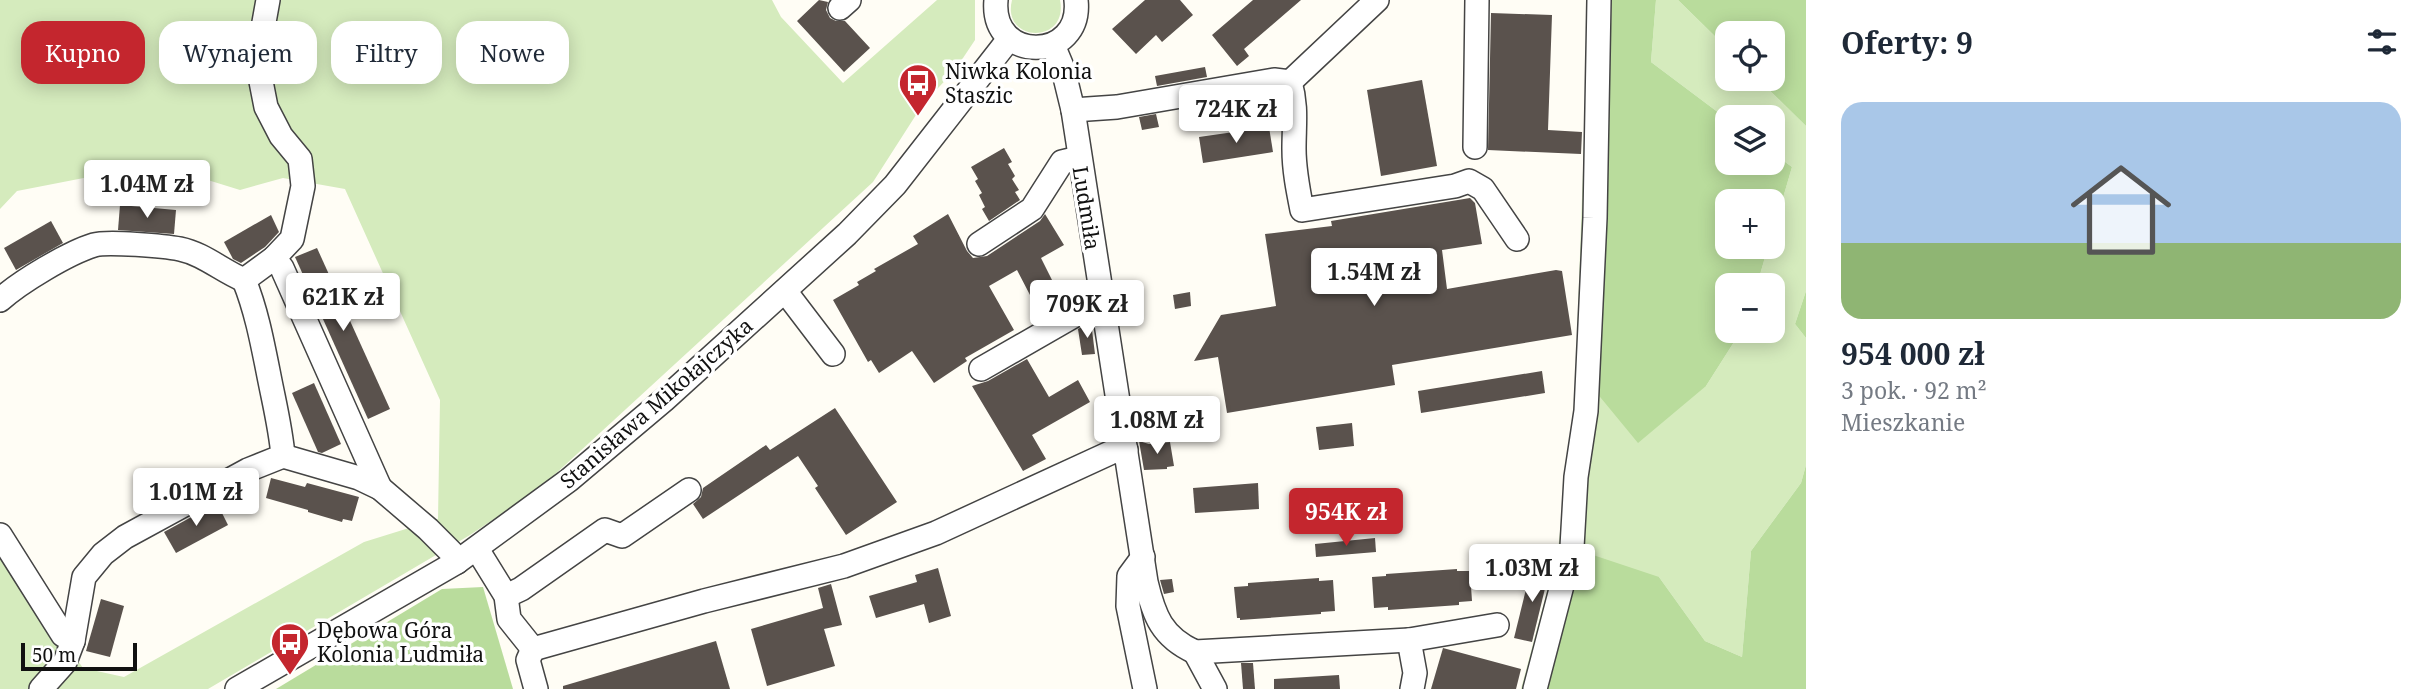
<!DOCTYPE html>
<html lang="pl">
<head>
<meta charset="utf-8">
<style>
	body { margin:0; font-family:"Noto Serif",serif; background:#f2f2f3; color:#1f2937; height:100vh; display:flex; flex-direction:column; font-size:26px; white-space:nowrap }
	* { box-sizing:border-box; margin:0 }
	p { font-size:23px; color:#747a83 }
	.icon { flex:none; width:38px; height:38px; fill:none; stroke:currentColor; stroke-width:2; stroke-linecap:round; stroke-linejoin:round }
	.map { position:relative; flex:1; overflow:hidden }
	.panel { display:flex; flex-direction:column; background:#fff; width:630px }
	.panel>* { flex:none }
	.guide { position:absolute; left:21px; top:21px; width:665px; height:63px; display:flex; gap:14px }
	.tools { position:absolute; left:1715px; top:21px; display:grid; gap:14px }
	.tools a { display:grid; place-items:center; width:70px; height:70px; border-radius:14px; background:#fff; box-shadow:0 4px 18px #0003; font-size:35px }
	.scale { position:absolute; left:21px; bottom:18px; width:116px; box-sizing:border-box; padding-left:7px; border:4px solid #111; border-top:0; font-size:19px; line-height:24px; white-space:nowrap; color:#111; -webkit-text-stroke:5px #fff; paint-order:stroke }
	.price { position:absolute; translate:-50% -60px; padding:0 16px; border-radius:7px; background:#fff; color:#222; font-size:23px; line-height:46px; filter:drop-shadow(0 2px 4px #0008) }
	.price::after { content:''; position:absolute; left:50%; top:42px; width:21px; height:16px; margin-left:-10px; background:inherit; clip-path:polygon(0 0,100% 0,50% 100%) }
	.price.on { background:#c4262e; color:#fff }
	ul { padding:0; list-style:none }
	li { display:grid; align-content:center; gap:14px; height:371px; padding:0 35px }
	li span { display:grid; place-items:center; height:217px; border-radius:21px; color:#555 }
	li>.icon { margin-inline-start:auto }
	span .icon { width:126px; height:126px; fill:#fffc; stroke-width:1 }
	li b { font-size:30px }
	h2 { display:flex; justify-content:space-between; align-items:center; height:84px; padding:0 35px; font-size:30px }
	.chip { padding:0 24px; border-radius:21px; background:#fff; box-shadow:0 4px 18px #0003; font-size:24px; line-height:63px }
	.chip.on { background:#c4262e; color:#fff }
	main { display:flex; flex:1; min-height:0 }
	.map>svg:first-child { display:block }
	.green { fill:#d5ebbd }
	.forest { fill:#b9dc9c }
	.building { fill:#5a524d }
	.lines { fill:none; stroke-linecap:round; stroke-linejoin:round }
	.minor-casing { stroke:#444; stroke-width:26 }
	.minor { stroke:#fff; stroke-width:23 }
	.labels { text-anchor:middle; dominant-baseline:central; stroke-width:7; stroke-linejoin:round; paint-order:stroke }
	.poi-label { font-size:21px; fill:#111; stroke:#fff; text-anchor:start }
	.street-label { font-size:21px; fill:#111; stroke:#fff }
</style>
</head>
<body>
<main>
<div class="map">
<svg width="1806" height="689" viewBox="0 0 1806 689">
	<rect width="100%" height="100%" fill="#fffdf5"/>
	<g class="green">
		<polygon points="0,0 772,0 781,17 843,83 937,0 975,0 975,40 955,70 923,104 873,182 540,488 470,535 208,689 0,689 0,551 83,668 124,677 364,542 438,519 440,400 345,189 283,178 240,190 198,177 188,192 138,184 135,168 17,191 0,209"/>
		<path d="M1012,0H1060C1069,45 1001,43 1012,0Z"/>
		<polygon points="1589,0 1612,0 1706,386 1741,331 1773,331 1773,285 1757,285 1768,247 1773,247 1773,232 1792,167 1773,153 1773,117 1727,119 1651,62 1656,0 1678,0 1727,48 1727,79 1758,79 1806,126 1806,291 1795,324 1806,338 1806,465 1801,483 1751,551 1742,657 1705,641 1659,577 1545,689 1521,689 1558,550 1575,395"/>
	</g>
	<g class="forest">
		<polygon points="1612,0 1656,0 1651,62 1727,119 1727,163 1773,163 1773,153 1792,167 1773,232 1773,201 1727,201 1727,247 1768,247 1757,285 1727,285 1727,331 1741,331 1706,386 1638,443 1596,392 1605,217"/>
		<polygon points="1678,0 1806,0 1806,126 1758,79 1773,79 1773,33 1727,33 1727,48"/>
		<polygon points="1806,291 1806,338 1795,324"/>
		<polygon points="1806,465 1806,689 1545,689 1584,552 1659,577 1705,641 1742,657 1751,551 1801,483"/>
		<polygon points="483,587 513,689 276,689 442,589"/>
	</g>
	<g class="building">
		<polygon points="819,0 828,2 826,10 830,18 836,21 845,21 870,48 844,72 797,21"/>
		<polygon points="1145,0 1180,0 1193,15 1162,42 1156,35 1136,54 1112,29"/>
		<polygon points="1253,0 1301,0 1244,49 1249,56 1237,66 1212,35"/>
		<polygon points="1491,13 1552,15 1548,130 1582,132 1581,154 1488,150"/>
		<polygon points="1205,67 1207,77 1157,86 1155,76"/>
		<polygon points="1422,80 1437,166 1381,176 1367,90"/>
		<polygon points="1156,114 1159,127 1142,130 1139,117"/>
		<polygon points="1269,127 1273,152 1203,163 1199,137"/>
		<polygon points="1004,148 1012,162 1008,164 1015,176 1012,179 1019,190 1015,192 1020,200 989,221 982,209 985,207 979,195 982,193 975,181 978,179 971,167"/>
		<polygon points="1470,198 1475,203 1482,244 1442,250 1447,289 1556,270 1562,271 1572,335 1392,365 1395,385 1227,413 1218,357 1194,361 1221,315 1276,306 1265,234 1332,226 1331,221"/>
		<polygon points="120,205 176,210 174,234 118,230"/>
		<polygon points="948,214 967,251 973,258 987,256 1040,221 1045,214 1064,245 1041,258 1057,290 1049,295 1052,302 1040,308 1032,294 1030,295 1017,270 989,286 1014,330 965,358 967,361 934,383 912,351 879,373 871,360 868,362 833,300 859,285 857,282 876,271 874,269 918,244 913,236"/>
		<polygon points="271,215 279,232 265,247 241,263 233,259 224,242"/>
		<polygon points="51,221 63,243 16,270 4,248"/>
		<polygon points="317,248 390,409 368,419 295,257"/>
		<polygon points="1190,292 1191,306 1175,309 1173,295"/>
		<polygon points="1091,322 1095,354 1082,355 1078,329"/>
		<polygon points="1027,359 1049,397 1078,380 1090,402 1032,435 1046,459 1023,471 972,386 988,381"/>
		<polygon points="1542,371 1545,393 1421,413 1418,391"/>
		<polygon points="314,383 341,444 322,453 318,452 292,393"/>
		<polygon points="835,408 897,502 846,535 815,488 818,486 798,456 703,519 693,504 701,497 703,488 766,445 770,450"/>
		<polygon points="1352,423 1354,446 1319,450 1316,427"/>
		<polygon points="1139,441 1149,444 1170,442 1174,466 1167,467 1167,469 1144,470"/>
		<polygon points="271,478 305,487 307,483 359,497 352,521 343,519 342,522 308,512 308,510 266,498"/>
		<polygon points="1258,483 1259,509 1195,513 1193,488"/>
		<polygon points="217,503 228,525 176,553 164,532"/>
		<polygon points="1375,538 1376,552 1316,557 1315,544"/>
		<polygon points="938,568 951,616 929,623 924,604 876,618 869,596 917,582 915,575"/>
		<polygon points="1550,568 1532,642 1514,638 1531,569"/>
		<polygon points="1457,569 1457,571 1470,571 1472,601 1459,602 1459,605 1388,610 1388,607 1374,608 1372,577 1386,576 1386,574"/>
		<polygon points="1319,578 1319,581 1333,580 1335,611 1321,612 1321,614 1240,620 1240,618 1237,618 1234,587 1248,586 1248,583"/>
		<polygon points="1172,579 1174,592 1164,594 1160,580"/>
		<polygon points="831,584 842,625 824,629 835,666 767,686 751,629 823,608 818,588"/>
		<polygon points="101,599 124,606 110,657 86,651"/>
		<polygon points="716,641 730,689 563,689 563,686"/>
		<polygon points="1443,648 1521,669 1516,689 1431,689"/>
		<polygon points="1241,663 1253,663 1255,689 1243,689"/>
		<polygon points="1339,675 1340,689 1274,689 1274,679"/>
	</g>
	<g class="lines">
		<g class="minor-casing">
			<g id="minor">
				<path d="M996,0C990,64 1083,62 1076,0"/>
				<polyline points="840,8 849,0"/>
				<path d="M1053,45L1063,69L1073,110L1146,582C1154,616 1162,637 1195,652L1409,640L1497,625"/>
				<polyline points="1290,82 1377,0"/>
				<path d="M1073,110L1117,107L1274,80L1290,82C1297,106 1294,124 1294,149C1294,170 1298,190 1302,210L1455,186L1469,181L1483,189L1517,239"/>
				<polyline points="1475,147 1477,0"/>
				<polyline points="979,244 1032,209 1062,162 1079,158"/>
				<polyline points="274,258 282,268 380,488"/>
				<polyline points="785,291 833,354"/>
				<path d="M0,300C20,282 68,253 94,245C107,241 165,246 180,249C204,254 222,271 244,280"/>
				<polyline points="981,369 1103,299"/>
				<polyline points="283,456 359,478 380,488 428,529 451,552 457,562"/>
				<polyline points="0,535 63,635 73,641"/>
				<polyline points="477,549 506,596 509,619 533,649 704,601 844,566 936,533 1112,452 1126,450"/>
				<polyline points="1143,557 1129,576 1128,606 1145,689"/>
				<polyline points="506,596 521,589 605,530 622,536 689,490"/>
				<polyline points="1409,640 1415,673 1412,689"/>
				<polyline points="533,649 528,660 536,689"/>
				<polyline points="1195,652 1215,689"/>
				<path d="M41,689L65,662L73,641L84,577L103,554L125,537L248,470L283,456C281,431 275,406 270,381C263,346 257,312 244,280L274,258L292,239L303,186L300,159L281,136L266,107L257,61L268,0"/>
				<polyline points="237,689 457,562 569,480 664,400 847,234 895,185 1009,39"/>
				<polyline points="1535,689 1572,547 1576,477 1586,411 1595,218 1599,0"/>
			</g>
		</g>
		<use href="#minor" class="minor"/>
	</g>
	<defs>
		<g id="bus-pin" transform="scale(2.0125)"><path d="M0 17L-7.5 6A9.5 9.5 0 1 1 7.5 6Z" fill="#c4262e" stroke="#fff"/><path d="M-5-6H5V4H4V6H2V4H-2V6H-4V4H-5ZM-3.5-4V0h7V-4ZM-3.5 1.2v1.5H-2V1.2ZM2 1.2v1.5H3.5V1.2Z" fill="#fff"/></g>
	</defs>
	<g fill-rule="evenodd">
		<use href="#bus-pin" x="918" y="83"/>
		<use href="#bus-pin" x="290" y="642"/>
	</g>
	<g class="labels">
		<g class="poi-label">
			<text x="945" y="71">Niwka Kolonia<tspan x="945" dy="24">Staszic</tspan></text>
			<text x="317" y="630">Dębowa Góra<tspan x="317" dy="24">Kolonia Ludmiła</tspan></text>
		</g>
		<g class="street-label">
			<text transform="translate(1087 208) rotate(81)">Ludmiła</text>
			<text transform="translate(656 403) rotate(-41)">Stanisława Mikołajczyka</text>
		</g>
	</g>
</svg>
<div class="tools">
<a><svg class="icon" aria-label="locate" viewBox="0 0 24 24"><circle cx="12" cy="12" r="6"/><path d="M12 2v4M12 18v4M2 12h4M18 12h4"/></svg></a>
<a><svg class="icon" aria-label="layers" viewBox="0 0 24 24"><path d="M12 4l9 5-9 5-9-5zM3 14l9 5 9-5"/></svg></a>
<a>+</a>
<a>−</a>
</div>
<div class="scale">50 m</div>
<b class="price" style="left:1236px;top:145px">724K zł</b>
<b class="price" style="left:147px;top:220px">1.04M zł</b>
<b class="price" style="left:1374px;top:308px">1.54M zł</b>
<b class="price" style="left:343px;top:333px">621K zł</b>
<b class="price" style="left:1087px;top:340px">709K zł</b>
<b class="price" style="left:1157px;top:456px">1.08M zł</b>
<b class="price" style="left:196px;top:528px">1.01M zł</b>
<b class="price on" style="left:1346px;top:548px">954K zł</b>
<b class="price" style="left:1532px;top:604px">1.03M zł</b>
<div class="guide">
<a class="chip on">Kupno</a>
<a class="chip">Wynajem</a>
<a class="chip">Filtry</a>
<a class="chip">Nowe</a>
</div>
</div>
<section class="panel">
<h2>Oferty: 9<svg class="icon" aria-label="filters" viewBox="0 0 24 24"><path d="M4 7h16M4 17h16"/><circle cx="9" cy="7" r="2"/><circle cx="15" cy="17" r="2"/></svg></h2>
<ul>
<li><span style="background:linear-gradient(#a9c7e8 65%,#8fb573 0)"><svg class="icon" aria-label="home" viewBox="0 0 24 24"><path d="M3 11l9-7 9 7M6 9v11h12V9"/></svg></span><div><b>954 000 zł</b><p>3 pok. · 92 m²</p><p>Mieszkanie</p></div></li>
</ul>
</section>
</main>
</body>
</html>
